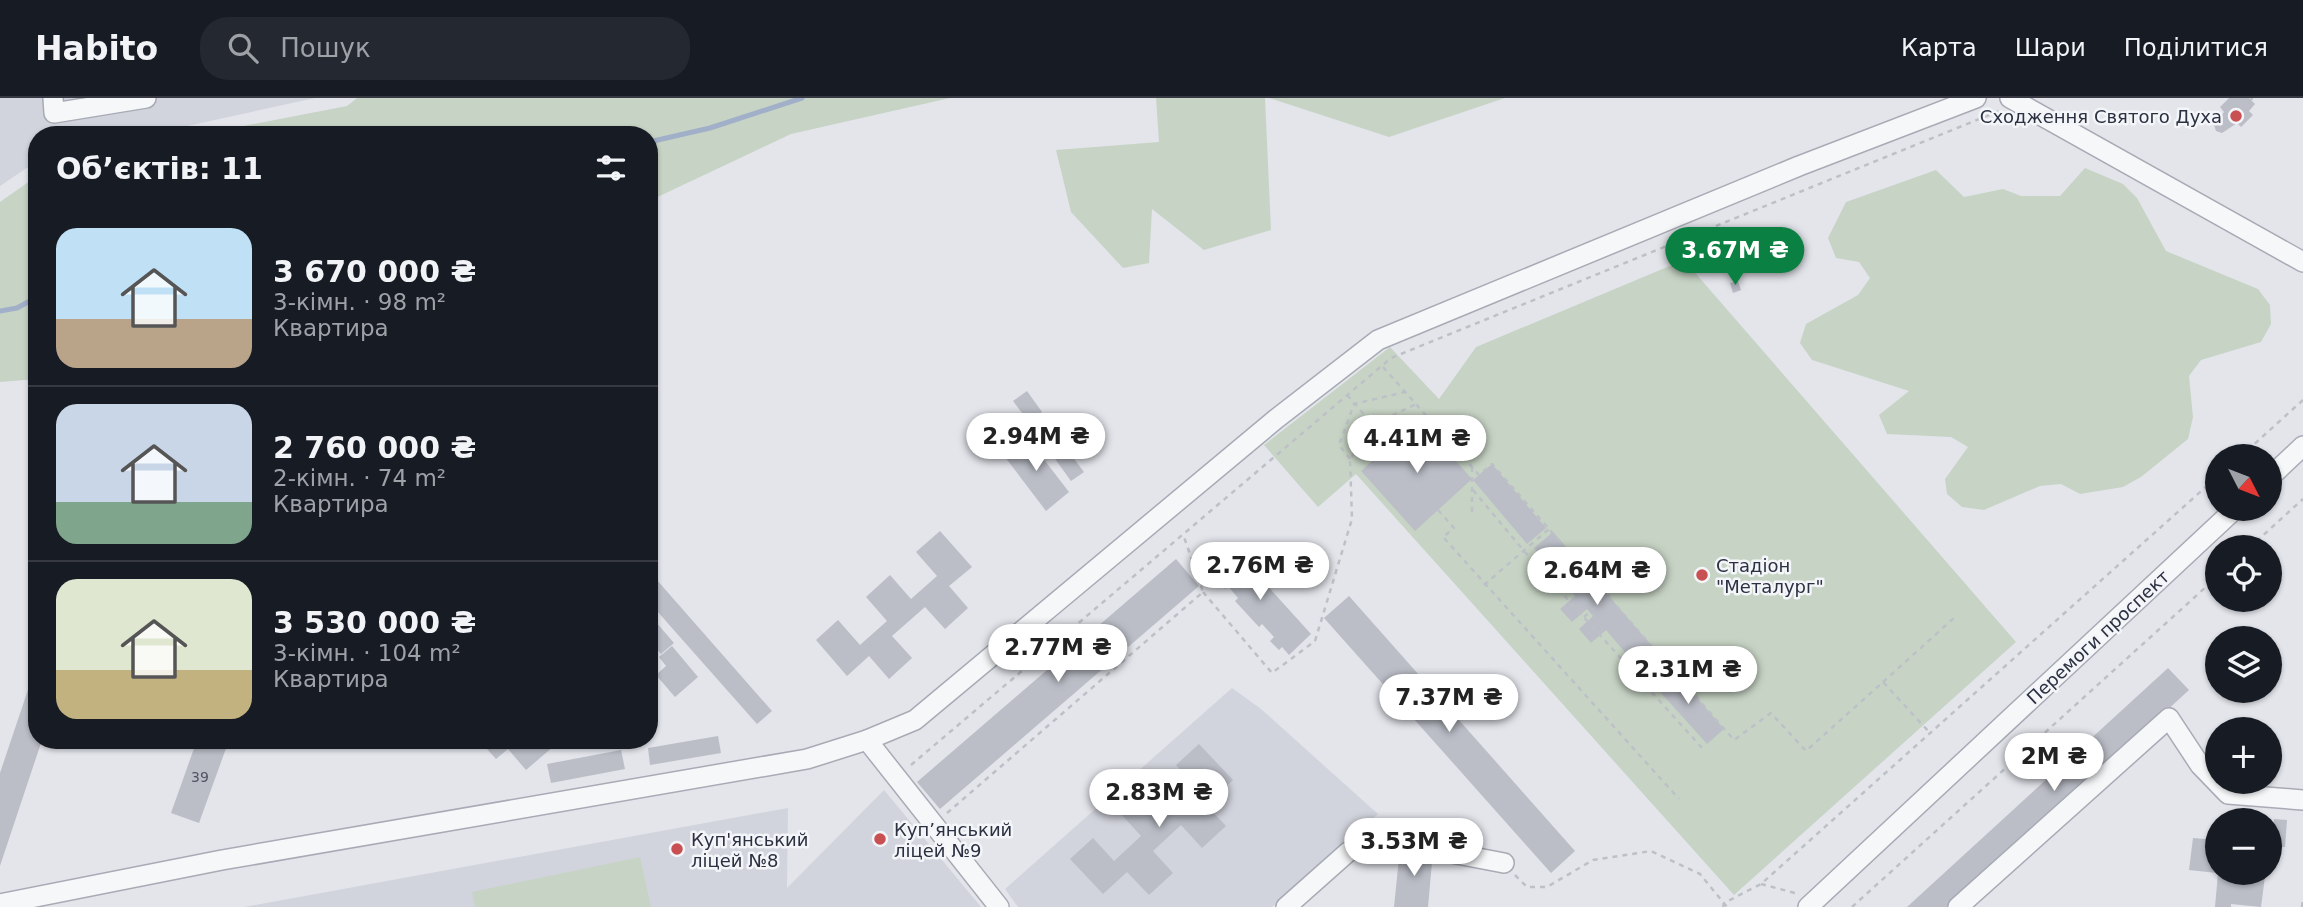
<!DOCTYPE html>
<html lang="uk">
<head>
<meta charset="utf-8">
<style>
	body { margin:0; font-family:"DejaVu Sans",sans-serif; background:#242831; color:#f1f3f6; height:100vh; display:flex; flex-direction:column; font-size:26px; white-space:nowrap }
	* { box-sizing:border-box; margin:0 }
	p { font-size:23px; color:#9ea1a6 }
	.icon { flex:none; width:38px; height:38px; fill:none; stroke:currentColor; stroke-width:2; stroke-linecap:round; stroke-linejoin:round }
	.map { position:relative; flex:1; overflow:hidden }
	.drawer { position:absolute; left:28px; top:28px; width:630px; height:623px; display:flex; flex-direction:column; background:#171b24; border-radius:28px; box-shadow:0 2px 5px #0004 }
	.drawer>* { flex:none }
	.needle { width:46px; rotate:132deg }
	.controls { position:absolute; left:2205px; top:346px; display:grid; gap:14px }
	.controls a { display:grid; place-items:center; width:77px; height:77px; border-radius:50%; background:#171b24; box-shadow:0 2px 5px #0004; font-size:35px }
	.price { position:absolute; translate:-50% -60px; padding:0 16px; border-radius:24px; background:#fff; color:#222; font-size:23px; line-height:46px; filter:drop-shadow(0 2px 4px #0008) }
	.price::after { content:''; position:absolute; left:50%; top:42px; width:21px; height:16px; margin-left:-10px; background:inherit; clip-path:polygon(0 0,100% 0,50% 100%) }
	.price.selected { background:#0b8043; color:#fff }
	ul { padding:0; list-style:none }
	li { display:flex; align-items:center; gap:21px; height:175px; padding:0 28px }
	li+li { border-top:2px solid #363941 }
	li span { display:grid; place-items:center; flex:none; width:196px; height:140px; border-radius:21px; color:#555 }
	li>.icon { margin-inline-start:auto }
	span .icon { width:84px; height:84px; fill:#fffc; stroke-width:1 }
	li b { font-size:30px }
	h2 { display:flex; justify-content:space-between; align-items:center; height:84px; padding:0 28px; font-size:30px }
	header { display:flex; align-items:center; gap:42px; box-sizing:border-box; height:98px; padding:0 35px; background:#171b24; border-bottom:2px solid #363941 }
	header strong { font-size:33px }
	nav { display:flex; gap:38px; margin-inline-start:auto; font-size:24px }
	.search { width:490px; height:63px; background:#242831; display:flex; align-items:center; gap:18px; box-sizing:border-box; padding:0 24px; border-radius:28px; color:#9ea1a6; font-size:26px }
	.map>svg:first-child { display:block }
	.built { fill:#d2d4dd }
	.green { fill:#c7d4c5 }
	.lines { fill:none; stroke-linecap:round; stroke-linejoin:round }
	.stream { stroke:#a1afc9; stroke-width:5 }
	.building { fill:#bbbec7 }
	.minor-casing { stroke:#a8abb5; stroke-width:22 }
	.path { stroke:#bdc0c6; stroke-width:2.5; stroke-dasharray:5 5; stroke-linecap:butt }
	.minor { stroke:#f6f7f9; stroke-width:19 }
	.poi-dot { fill:#c95052; stroke:#f3f5f8; stroke-width:2.5 }
	.labels { text-anchor:middle; dominant-baseline:central; stroke-width:5; stroke-linejoin:round; paint-order:stroke }
	.number-label { font-size:14px; fill:#505463 }
	.poi-label { font-size:18px; fill:#2c3142; stroke:#f3f5f8; text-anchor:start }
	.street-label { font-size:18px; fill:#2c3142; stroke:#f3f5f8 }
</style>
</head>
<body>
<header>
<strong>Habito</strong>
<div class="search"><svg class="icon" aria-label="search" viewBox="0 0 24 24"><circle cx="10" cy="10" r="6"/><path d="M15 15l6 6"/></svg>Пошук</div>
<nav><a>Карта</a><a>Шари</a><a>Поділитися</a></nav>
</header>
<div class="map">
<svg width="2303" height="809" viewBox="0 0 2303 809">
	<rect width="100%" height="100%" fill="#e3e5eb"/>
	<g class="built">
		<polygon points="0,0 315,0 146,37 37,37 37,63 0,88"/>
		<polygon points="1232,590 1261,611 1378,716 1272,809 1018,809 1005,791"/>
		<polygon points="884,692 981,809 244,809 788,710 787,790"/>
	</g>
	<g class="green">
		<polygon points="357,0 950,0 791,36 649,103 649,37 197,37 347,8"/>
		<polygon points="1156,0 1265,0 1271,132 1204,152 1152,111 1149,165 1123,170 1071,114 1056,52 1159,44"/>
		<polygon points="1269,0 1505,0 1389,39"/>
		<polygon points="2085,70 2123,86 2137,100 2166,153 2258,191 2270,207 2271,226 2261,244 2201,262 2189,278 2193,319 2188,341 2141,379 2123,389 2080,396 2061,386 2040,388 1984,412 1962,409 1947,396 1945,381 1968,349 1951,339 1887,336 1879,317 1909,293 1812,262 1800,245 1806,226 1858,197 1870,180 1859,164 1836,160 1828,140 1846,104 1936,72 1964,99 2003,91 2021,98 2060,98"/>
		<polygon points="37,78 37,281 0,284 0,104"/>
		<polygon points="1684,162 2016,544 1734,797 1356,376 1318,409 1264,347 1390,249 1439,301 1476,249"/>
		<polygon points="640,759 651,809 475,809 472,794"/>
	</g>
	<g class="lines">
		<g class="stream">
			<polyline points="649,44 710,30 802,0"/>
			<polyline points="0,213 17,210 37,199"/>
		</g>
	</g>
	<g class="building">
		<polygon points="2229,0 2249,0 2255,6 2249,13 2253,17 2241,29 2237,25 2222,35 2216,33 2214,27 2224,14 2220,9"/>
		<polygon points="1738,183 1741,192 1733,195 1730,185"/>
		<polygon points="1027,293 1042,314 1028,323 1013,303"/>
		<polygon points="1418,321 1472,381 1415,433 1361,373"/>
		<polygon points="1025,337 1069,394 1046,413 1002,355"/>
		<polygon points="1057,338 1084,374 1071,383 1045,347"/>
		<polygon points="1492,366 1546,430 1527,446 1473,382"/>
		<polygon points="940,433 972,469 949,488 968,510 945,531 925,509 892,538 912,560 889,581 869,558 847,578 816,542 838,522 860,547 887,523 866,499 890,477 911,501 937,478 916,454"/>
		<polygon points="1553,434 1665,563 1647,580 1606,532 1591,545 1579,531 1593,518 1587,511 1572,524 1560,511 1575,498 1534,450"/>
		<polygon points="1229,453 1232,456 1236,453 1311,536 1289,557 1282,549 1279,552 1270,543 1274,539 1262,526 1259,529 1235,503 1238,500 1228,488 1225,491 1215,479 1218,477 1211,470"/>
		<polygon points="1176,461 1199,488 940,711 917,684"/>
		<polygon points="649,473 772,613 757,626 649,504"/>
		<polygon points="1349,498 1575,753 1551,775 1324,520"/>
		<polygon points="649,516 674,545 661,556 649,542"/>
		<polygon points="672,548 698,579 675,599 656,577 666,568 659,559"/>
		<polygon points="37,565 37,642 42,642 0,768 0,675"/>
		<polygon points="1671,570 1724,631 1707,646 1653,586"/>
		<polygon points="2168,570 2189,592 1953,809 1907,809"/>
		<polygon points="718,638 721,655 650,667 648,650"/>
		<polygon points="197,642 229,642 199,725 171,715"/>
		<polygon points="479,642 561,642 526,672 508,651 496,661"/>
		<polygon points="1199,646 1233,682 1206,707 1226,728 1202,750 1181,727 1153,753 1173,775 1149,797 1127,774 1103,796 1070,761 1093,740 1114,763 1141,738 1121,716 1146,693 1169,717 1198,691 1176,667"/>
		<polygon points="621,652 625,671 551,685 547,666"/>
		<polygon points="2274,721 2287,722 2285,749 2271,748"/>
		<polygon points="2193,740 2217,742 2217,775 2189,772"/>
		<polygon points="1400,750 1433,753 1428,809 1394,809"/>
		<polygon points="2218,775 2265,778 2261,809 2231,806 2231,809 2215,809"/>
	</g>
	<g class="lines">
		<g class="minor-casing">
			<g id="minor">
				<polyline points="53,0 54,15 146,0"/>
				<polyline points="2010,0 2303,164"/>
				<polyline points="2270,379 2303,348"/>
				<polyline points="867,642 999,809"/>
				<polyline points="0,806 222,762 807,661 867,642 915,622 1276,321 1378,242 1799,68 1976,0"/>
				<polyline points="1286,809 1348,754 1373,740 1504,765"/>
				<polyline points="1808,809 2235,411"/>
				<polyline points="1958,809 2169,620 2200,667 2228,696 2303,702"/>
			</g>
		</g>
		<g class="path">
			<polyline points="2251,2 2252,0"/>
			<polyline points="1383,269 1479,377 1492,366 1734,642 1771,615 1806,653 1883,584 1930,635"/>
			<polyline points="1347,297 1390,346"/>
			<polyline points="2240,359 2303,302"/>
			<polyline points="1350,361 1339,347 1354,306 1405,294"/>
			<polyline points="1473,392 1524,453 1703,651"/>
			<polyline points="1438,412 1454,430 1443,439 1679,701"/>
			<polyline points="1472,414 1472,370"/>
			<polyline points="2249,450 2303,401"/>
			<polyline points="1484,487 1550,430"/>
			<polyline points="1203,494 1272,575 1315,543 1352,421 1350,361 1373,327 1416,306"/>
			<polyline points="1584,519 1610,497"/>
			<polyline points="1883,584 1955,519"/>
			<polyline points="1646,587 1670,566"/>
			<polyline points="911,667 1391,260 1999,13"/>
			<polyline points="947,715 1203,494 1183,436"/>
			<polyline points="1515,777 1527,789 1547,789 1593,762 1651,753 1700,776 1727,809"/>
			<polyline points="1761,786 1795,795"/>
			<polyline points="1723,809 1724,805 1761,786 2217,379"/>
			<polyline points="1852,809 2217,479"/>
			<polyline points="2302,809 2303,800"/>
		</g>
		<use href="#minor" class="minor"/>
	</g>
	<g class="poi-dot">
		<circle cx="2236" cy="18" r="7"/>
		<circle cx="1702" cy="477" r="7"/>
		<circle cx="880" cy="741" r="7"/>
		<circle cx="677" cy="751" r="7"/>
	</g>
	<g class="labels">
		<g class="number-label">
			<text x="200" y="679">39</text>
		</g>
		<g class="poi-label">
			<text x="2222" y="18" text-anchor="end">Сходження Святого Духа</text>
			<text x="1716" y="467">Стадіон<tspan x="1716" dy="21">"Металург"</tspan></text>
			<text x="894" y="731">Куп’янський<tspan x="894" dy="21">ліцей №9</tspan></text>
			<text x="691" y="741">Куп'янський<tspan x="691" dy="21">ліцей №8</tspan></text>
		</g>
		<g class="street-label">
			<text transform="translate(2098 539) rotate(-43)">Перемоги проспект</text>
		</g>
	</g>
</svg>
<div class="controls">
<a><svg class="needle" viewBox="-14 -14 28 28"><path d="M0-13l5 13h-10z" fill="#e53935"/><path d="M0 13l5-13h-10z" fill="#9ea1a6"/></svg></a>
<a><svg class="icon" aria-label="locate" viewBox="0 0 24 24"><circle cx="12" cy="12" r="6"/><path d="M12 2v4M12 18v4M2 12h4M18 12h4"/></svg></a>
<a><svg class="icon" aria-label="layers" viewBox="0 0 24 24"><path d="M12 4l9 5-9 5-9-5zM3 14l9 5 9-5"/></svg></a>
<a>+</a>
<a>−</a>
</div>
<b class="price selected" style="left:1735px;top:189px">3.67M ₴</b>
<b class="price" style="left:1036px;top:375px">2.94M ₴</b>
<b class="price" style="left:1417px;top:377px">4.41M ₴</b>
<b class="price" style="left:1260px;top:504px">2.76M ₴</b>
<b class="price" style="left:1597px;top:509px">2.64M ₴</b>
<b class="price" style="left:1058px;top:586px">2.77M ₴</b>
<b class="price" style="left:1688px;top:608px">2.31M ₴</b>
<b class="price" style="left:1449px;top:636px">7.37M ₴</b>
<b class="price" style="left:2054px;top:695px">2M ₴</b>
<b class="price" style="left:1159px;top:731px">2.83M ₴</b>
<b class="price" style="left:1414px;top:780px">3.53M ₴</b>
<section class="drawer">
<h2>Об’єктів: 11<svg class="icon" aria-label="filters" viewBox="0 0 24 24"><path d="M4 7h16M4 17h16"/><circle cx="9" cy="7" r="2"/><circle cx="15" cy="17" r="2"/></svg></h2>
<ul>
<li><span style="background:linear-gradient(#bfe0f5 65%,#b9a48a 0)"><svg class="icon" aria-label="home" viewBox="0 0 24 24"><path d="M3 11l9-7 9 7M6 9v11h12V9"/></svg></span><div><b>3 670 000 ₴</b><p>3-кімн. · 98 m²</p><p>Квартира</p></div></li>
<li><span style="background:linear-gradient(#c9d6e8 70%,#7fa58c 0)"><svg class="icon" aria-label="home" viewBox="0 0 24 24"><path d="M3 11l9-7 9 7M6 9v11h12V9"/></svg></span><div><b>2 760 000 ₴</b><p>2-кімн. · 74 m²</p><p>Квартира</p></div></li>
<li><span style="background:linear-gradient(#dfe7d0 65%,#c2b280 0)"><svg class="icon" aria-label="home" viewBox="0 0 24 24"><path d="M3 11l9-7 9 7M6 9v11h12V9"/></svg></span><div><b>3 530 000 ₴</b><p>3-кімн. · 104 m²</p><p>Квартира</p></div></li>
</ul>
</section>
</div>
</body>
</html>
